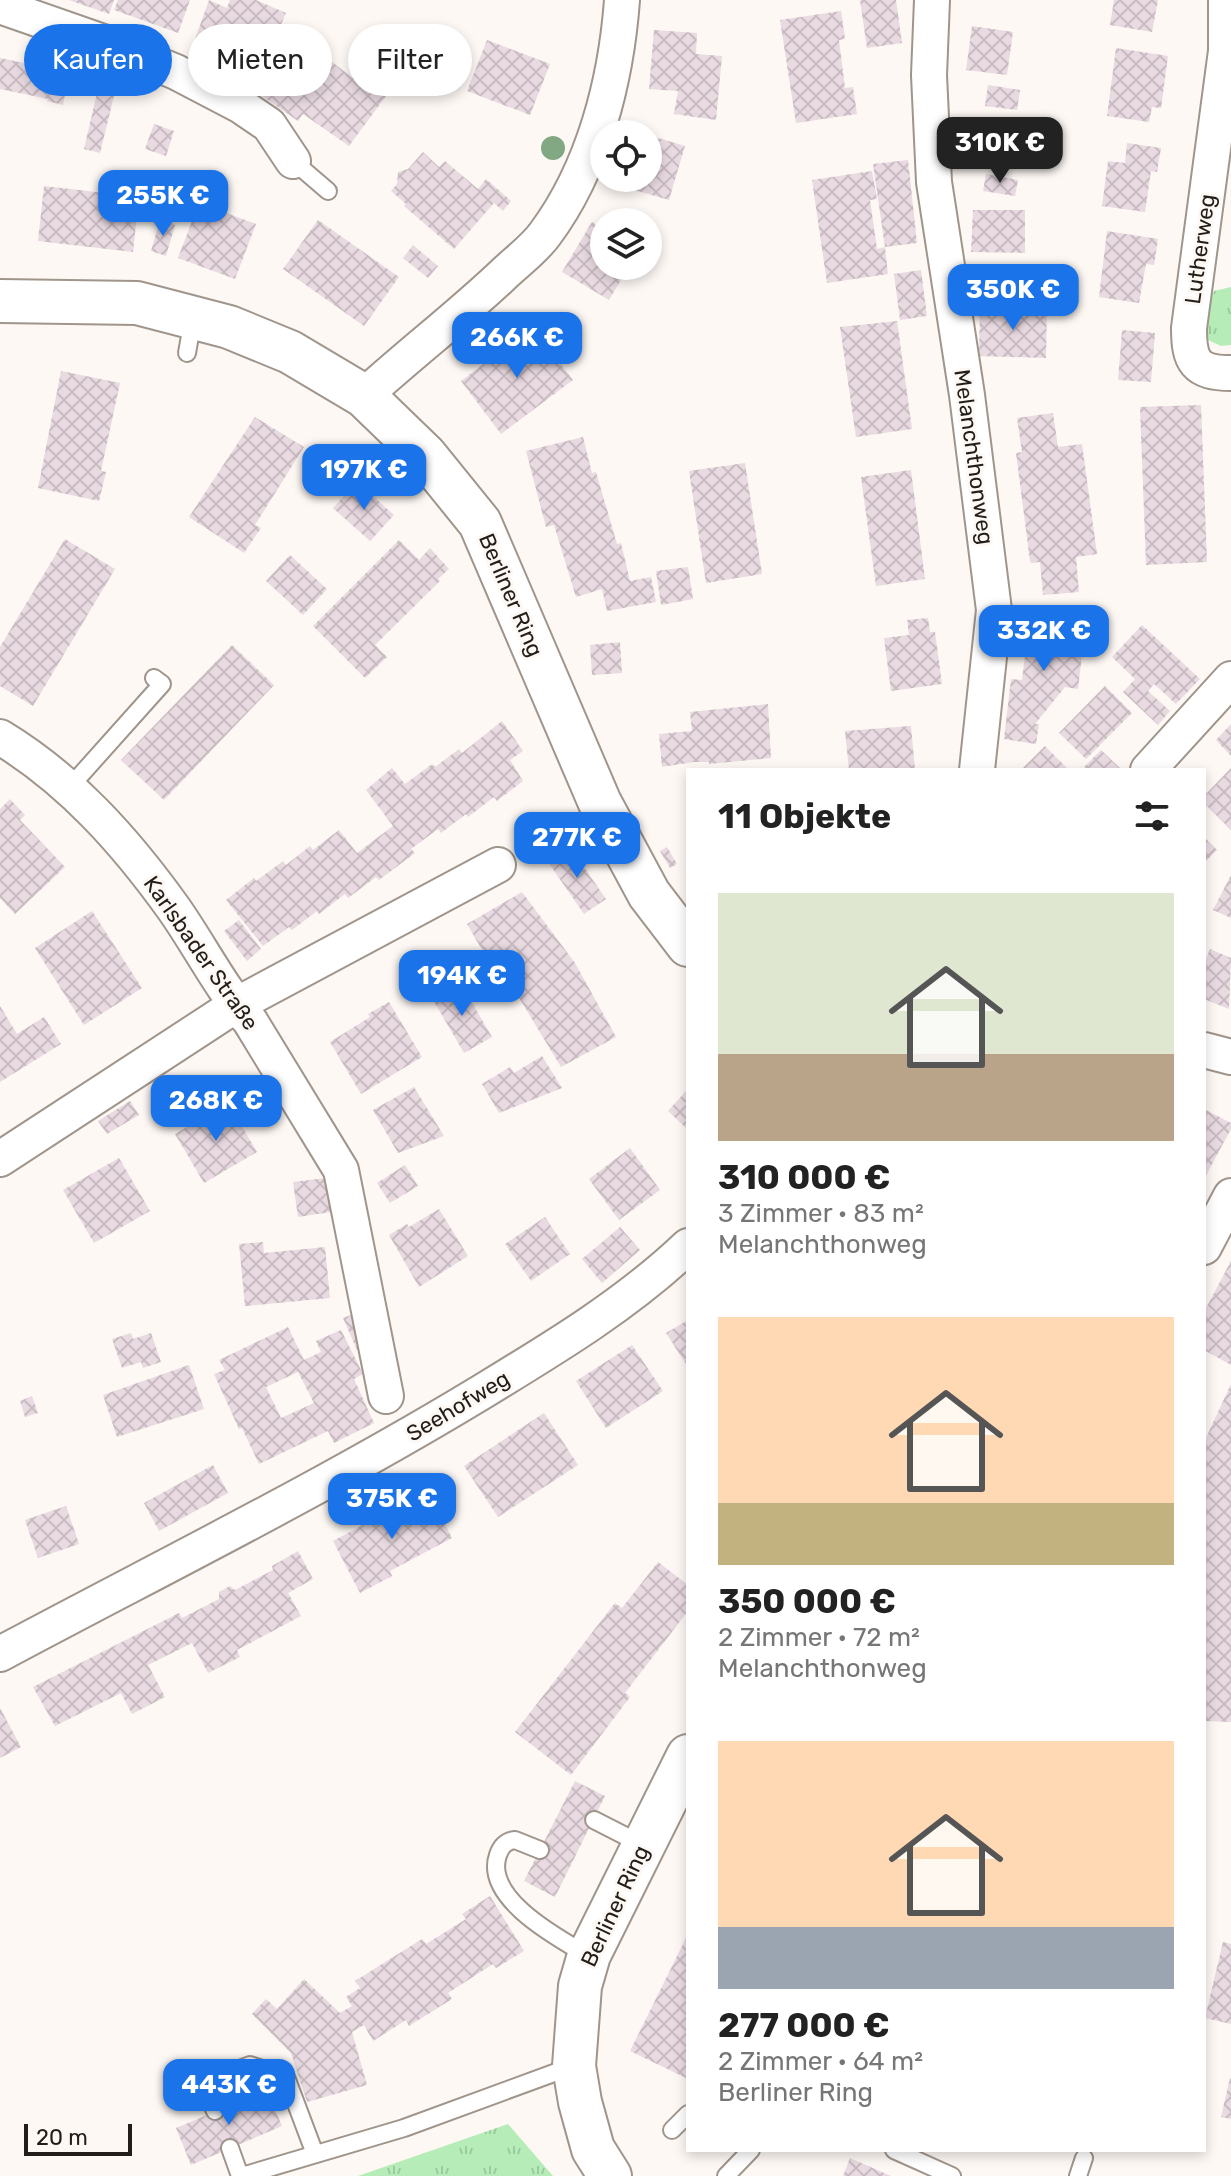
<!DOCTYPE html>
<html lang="de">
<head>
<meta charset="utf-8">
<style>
	body { margin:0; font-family:Rubik,sans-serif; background:#f6f6f6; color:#222; height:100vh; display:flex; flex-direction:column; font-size:30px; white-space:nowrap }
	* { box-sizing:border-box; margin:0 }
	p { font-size:26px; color:#767676 }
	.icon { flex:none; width:44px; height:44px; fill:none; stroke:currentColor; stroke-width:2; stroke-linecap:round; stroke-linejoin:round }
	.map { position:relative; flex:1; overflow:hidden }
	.sheet { position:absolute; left:686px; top:768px; width:520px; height:1384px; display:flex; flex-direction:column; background:#fff; border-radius:0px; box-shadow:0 4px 12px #0003 }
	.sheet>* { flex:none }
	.hud { position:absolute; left:24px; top:24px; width:542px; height:72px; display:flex; gap:16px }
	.tools { position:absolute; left:590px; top:120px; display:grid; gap:16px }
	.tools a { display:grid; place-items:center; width:72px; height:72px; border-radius:50%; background:#fff; box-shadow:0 4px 12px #0003; font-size:40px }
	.scale { position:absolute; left:24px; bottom:20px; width:108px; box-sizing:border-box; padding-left:8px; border:4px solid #211d19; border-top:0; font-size:22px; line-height:28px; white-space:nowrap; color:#211d19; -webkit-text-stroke:6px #fdf8f4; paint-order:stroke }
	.price { position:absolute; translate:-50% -68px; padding:0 18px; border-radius:16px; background:#1a73e8; color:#fff; font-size:26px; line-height:52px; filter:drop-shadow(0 2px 4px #0008) }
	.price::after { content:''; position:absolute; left:50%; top:48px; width:24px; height:18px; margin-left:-12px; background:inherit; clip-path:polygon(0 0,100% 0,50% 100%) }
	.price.selected { background:#222; color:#fff }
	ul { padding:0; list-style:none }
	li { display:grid; align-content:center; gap:16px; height:424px; padding:0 32px }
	li span { display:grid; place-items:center; height:248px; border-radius:0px; color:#555 }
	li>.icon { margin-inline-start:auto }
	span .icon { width:144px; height:144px; fill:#fffc; stroke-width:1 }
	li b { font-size:34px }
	h2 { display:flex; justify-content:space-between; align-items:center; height:96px; padding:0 32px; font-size:34px }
	.pill { padding:0 28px; border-radius:36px; background:#fff; box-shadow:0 4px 12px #0003; font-size:28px; line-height:72px }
	.pill.selected { background:#1a73e8; color:#fff }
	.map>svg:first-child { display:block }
	.grass { fill:url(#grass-tufts) }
	.building { fill:url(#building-cross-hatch); fill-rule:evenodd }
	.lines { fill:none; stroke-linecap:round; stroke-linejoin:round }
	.service-casing { stroke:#a0958b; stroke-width:20 }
	.minor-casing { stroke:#a0958b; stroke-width:38 }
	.tertiary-casing { stroke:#a0958b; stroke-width:46 }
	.service { stroke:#fff; stroke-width:16 }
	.minor { stroke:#fff; stroke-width:34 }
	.tertiary { stroke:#fff; stroke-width:42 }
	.tree { fill:#82a783 }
	.labels { text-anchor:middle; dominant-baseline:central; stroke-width:6; stroke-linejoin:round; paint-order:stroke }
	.street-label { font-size:22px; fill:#211d19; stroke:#fdf8f4 }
</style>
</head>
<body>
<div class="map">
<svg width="1231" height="2176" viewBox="0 0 1231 2176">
	<defs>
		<pattern id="grass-tufts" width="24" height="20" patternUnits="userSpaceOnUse" patternTransform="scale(2)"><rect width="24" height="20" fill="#b6ecb7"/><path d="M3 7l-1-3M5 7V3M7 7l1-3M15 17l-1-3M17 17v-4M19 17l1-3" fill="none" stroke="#9cca9d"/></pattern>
		<pattern id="building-cross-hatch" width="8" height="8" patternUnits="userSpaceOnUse" patternTransform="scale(2)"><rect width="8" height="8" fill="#e9dae2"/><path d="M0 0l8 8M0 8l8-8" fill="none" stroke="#c8bbc1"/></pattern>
	</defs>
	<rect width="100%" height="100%" fill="#fdf8f4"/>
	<g class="grass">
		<path d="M1231,287V345L1221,346L1208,340C1202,322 1207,308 1214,291Z"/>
		<polygon points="508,2124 553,2176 358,2176"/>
	</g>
	<g class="building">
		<polygon points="69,0 114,0 109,14"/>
		<polygon points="118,0 190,0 178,33 114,10"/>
		<polygon points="209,0 227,8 230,0 256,0 286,13 262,70 233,58 231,63 193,45"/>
		<polygon points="860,0 896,0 902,43 867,48"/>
		<polygon points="1114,0 1158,0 1152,32 1110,25"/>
		<polygon points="841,11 845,39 839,40 845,88 853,87 857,114 796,123 780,20"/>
		<polygon points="972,26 1013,32 1007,75 966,70"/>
		<polygon points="654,30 697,33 696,54 722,56 716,120 674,114 678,91 649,89"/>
		<polygon points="487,40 550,64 530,115 467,91"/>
		<polygon points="296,48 316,63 323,55 362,85 369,76 389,92 349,146 303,114 298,121 262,96"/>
		<polygon points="1116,48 1168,56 1161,108 1152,107 1149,122 1107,116"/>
		<polygon points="0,58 53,69 53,72 69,75 63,105 47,101 48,99 0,89"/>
		<polygon points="988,85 1020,90 1017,110 985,106"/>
		<polygon points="97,93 114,96 100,153 84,149"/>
		<polygon points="971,118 1014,124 1009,166 965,160"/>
		<polygon points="154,124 174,131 166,156 145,149"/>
		<polygon points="648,135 685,146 669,200 617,185 619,178 648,178"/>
		<polygon points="1127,143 1161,148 1157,172 1151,171 1145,212 1102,206 1108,161 1125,163"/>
		<polygon points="423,152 439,167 445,161 478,189 486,179 511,201 503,211 494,203 454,249 404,206 406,204 391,191 397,184 398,172 408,169"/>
		<polygon points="908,160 917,243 885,247 873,164"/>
		<polygon points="872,171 877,199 870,200 877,249 885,247 888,274 827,283 812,180"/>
		<polygon points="986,174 1018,180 1015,196 983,191"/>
		<polygon points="44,186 139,197 133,252 38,241"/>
		<polygon points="199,203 256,224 235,279 178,258"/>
		<polygon points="973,210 1025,210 1025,253 971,252"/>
		<polygon points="160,220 175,225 166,256 151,251"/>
		<polygon points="318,220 399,277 364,326 283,269"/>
		<polygon points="592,222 604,229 604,266 629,266 609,300 562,272"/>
		<polygon points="1107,231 1158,239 1154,265 1146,264 1139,303 1099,297"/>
		<polygon points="413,245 438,266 428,278 403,258"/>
		<polygon points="921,270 927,316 900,320 894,274"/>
		<polygon points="998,275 1030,279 1028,294 996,290"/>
		<polygon points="980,305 1047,307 1046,358 979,356"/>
		<polygon points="897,321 912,429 856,437 840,327"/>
		<polygon points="532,327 573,380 501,434 461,381"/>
		<polygon points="1122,330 1155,333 1151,382 1118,380"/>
		<polygon points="61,371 120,383 101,471 106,472 99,501 38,488"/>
		<polygon points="1201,405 1207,562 1146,565 1140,407"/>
		<polygon points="1053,413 1058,447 1082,444 1097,554 1076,557 1079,592 1043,595 1040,562 1031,563 1030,561 1016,453 1022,452 1017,418"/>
		<polygon points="255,417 304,447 255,525 261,528 244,553 189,517"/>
		<polygon points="583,437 592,473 596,472 617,544 621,543 630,581 651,577 656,602 607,611 602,589 576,597 554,525 546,527 526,451"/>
		<polygon points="745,463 762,574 706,583 689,471"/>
		<polygon points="911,470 925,579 876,586 861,477"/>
		<polygon points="357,482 394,515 370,541 333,508"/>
		<polygon points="65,539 115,569 33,706 0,686 0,647"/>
		<polygon points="399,540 419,560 430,548 449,569 438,579 440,581 375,645 387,657 365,678 313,626"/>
		<polygon points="290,555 327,589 303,615 266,581"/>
		<polygon points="688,567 693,599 661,605 656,571"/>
		<polygon points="1030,614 1086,621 1078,689 1065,687 1035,724 1039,724 1036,744 1004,739 1011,679 1022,680"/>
		<polygon points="928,618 930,632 935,632 942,684 891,691 884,638 909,635 907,620"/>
		<polygon points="1142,625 1200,679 1176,704 1154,684 1148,691 1170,711 1158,725 1123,692 1135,679 1112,657"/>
		<polygon points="620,642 622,673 592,675 590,645"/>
		<polygon points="232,645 274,685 164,800 121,760"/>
		<polygon points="1105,686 1132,713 1086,759 1059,733"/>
		<polygon points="768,704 771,758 709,764 709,762 694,762 662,767 659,734 692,731 690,712"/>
		<polygon points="502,721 523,751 510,760 523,781 497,801 494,797 468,817 466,814 441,833 438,829 411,849 415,853 379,880 376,877 348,898 345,894 319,914 317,911 292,930 289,927 263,946 226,900 254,878 256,881 283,861 286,865 310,846 313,850 339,830 357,853 393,826 366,790 392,768 405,784 432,764 435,767 459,749 462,753"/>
		<polygon points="1231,724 1231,756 1216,740"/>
		<polygon points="911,726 915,770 849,770 845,731"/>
		<polygon points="1045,746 1069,770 1021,770"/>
		<polygon points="1101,750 1122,770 1088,770 1084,767"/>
		<polygon points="1231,768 1231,830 1204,803 1204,796"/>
		<polygon points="10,799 25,815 20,820 65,867 15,914 0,898 0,809"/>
		<polygon points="1204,837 1217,850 1204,863"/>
		<polygon points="570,847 606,899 584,914 548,862"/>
		<polygon points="667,847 677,864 670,868 660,851"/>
		<polygon points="1231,875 1231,918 1213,910"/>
		<polygon points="522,892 575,963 616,1037 561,1067 518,996 511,1000 467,924"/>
		<polygon points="92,911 142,988 84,1025 35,948"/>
		<polygon points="239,920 261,949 247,961 224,931"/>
		<polygon points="1210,949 1231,958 1229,1009 1204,999 1204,964"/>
		<polygon points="460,982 492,1037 464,1053 432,998"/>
		<polygon points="389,1002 422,1057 361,1094 330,1042 370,1017 368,1014"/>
		<polygon points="0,1006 17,1034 44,1017 61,1044 0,1082"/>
		<polygon points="542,1056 562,1088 499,1113 482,1084 510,1067 514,1073"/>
		<polygon points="414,1087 444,1136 398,1153 373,1110"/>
		<polygon points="688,1089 688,1130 668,1111"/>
		<polygon points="130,1101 139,1115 107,1134 98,1121"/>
		<polygon points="228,1103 257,1152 204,1183 175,1134"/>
		<polygon points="1204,1109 1231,1123 1231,1129 1204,1179"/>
		<polygon points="630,1148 660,1190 619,1220 589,1179"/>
		<polygon points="119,1158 150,1211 94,1243 63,1190"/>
		<polygon points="405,1165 418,1186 390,1203 377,1183"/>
		<polygon points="326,1178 331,1212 298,1217 293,1182"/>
		<polygon points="439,1209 468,1256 419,1287 389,1235 407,1224 409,1227"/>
		<polygon points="545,1217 570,1254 531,1281 505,1244"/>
		<polygon points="620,1227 640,1250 602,1283 582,1259"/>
		<polygon points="263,1242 264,1253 325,1247 330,1298 245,1306 239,1244"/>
		<polygon points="1231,1261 1231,1365 1204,1350 1204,1312"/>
		<polygon points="356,1313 369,1345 357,1350 343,1318"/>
		<polygon points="688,1320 688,1367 666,1333"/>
		<path d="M288,1327L304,1360L321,1352L316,1341L341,1330L363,1374L354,1379L374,1423L334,1443L328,1431L259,1464L242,1428L239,1429L214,1374L225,1370L219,1360ZM298,1372L314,1403L281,1418L266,1387Z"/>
		<polygon points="131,1333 133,1339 151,1333 161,1362 143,1368 141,1362 122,1368 112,1339"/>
		<polygon points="632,1345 663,1391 606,1428 576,1381"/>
		<polygon points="189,1365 204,1409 117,1437 103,1395"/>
		<polygon points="1231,1384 1231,1722 1204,1721 1204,1442"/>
		<polygon points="32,1396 38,1413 25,1417 20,1401"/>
		<polygon points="544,1413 578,1465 498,1517 464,1466"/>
		<polygon points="213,1465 228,1493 159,1531 144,1503"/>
		<polygon points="428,1490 452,1538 390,1571 392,1576 360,1593 333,1541"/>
		<polygon points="66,1506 79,1544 38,1558 25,1520"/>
		<polygon points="298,1551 313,1579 288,1593 301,1616 237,1650 240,1657 208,1673 192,1643 148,1665 165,1697 132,1714 121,1693 55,1726 33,1687 179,1613 182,1618 219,1599 219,1592 230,1586 235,1590 273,1570 272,1566"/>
		<polygon points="658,1562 688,1585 688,1611 625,1693 630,1697 571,1775 515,1732 615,1603 622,1608"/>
		<polygon points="0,1708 21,1747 0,1758"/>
		<polygon points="575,1781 605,1796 555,1897 524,1881"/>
		<polygon points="490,1896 524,1951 496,1968 493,1964 448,1993 452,1999 409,2026 406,2020 373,2041 364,2025 352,2032 367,2085 307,2102 291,2053 252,2014 266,1999 277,2009 304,1979 340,2013 352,2006 346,1997 360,1988 355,1981 422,1939 426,1944 466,1919 462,1914"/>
		<polygon points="688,1934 688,2079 630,2051"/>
		<polygon points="1223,1942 1231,1944 1231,2024 1205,2018"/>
		<polygon points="1230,2078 1231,2079 1231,2119 1221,2117"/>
		<polygon points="267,2090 282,2126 191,2165 176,2128"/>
		<polygon points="850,2158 891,2176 843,2176"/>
	</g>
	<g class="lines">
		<g class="service-casing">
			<g id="service">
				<polyline points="293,161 328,191"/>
				<polyline points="187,353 193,319"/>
				<polyline points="69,788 162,684 154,678"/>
				<polyline points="594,1820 643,1845"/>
				<path d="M540,1850L515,1840C506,1841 501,1846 498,1855C483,1898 558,1938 587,1955"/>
				<polyline points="215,2111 203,2083 250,2065 286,2077 315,2154"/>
				<polyline points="672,2130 688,2114"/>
				<polyline points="230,2148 240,2176"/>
				<polyline points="894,2150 952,2176"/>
				<polyline points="242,2176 404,2128 573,2066"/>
				<polyline points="726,2176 751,2150"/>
				<polyline points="1078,2176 1084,2158"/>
			</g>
		</g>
		<g class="minor-casing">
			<g id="minor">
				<polyline points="932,0 929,75 934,182 967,395 994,610 977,770"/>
				<path d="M1226,0V51L1189,328C1189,361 1195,373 1231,373"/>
				<polyline points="0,6 103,42 176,72 241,106 269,125 293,161"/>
				<path d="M364,396C411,353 460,316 506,272C519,260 535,248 545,234C594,168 616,81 622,0"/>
				<path d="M0,737C71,780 126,842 174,909C200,946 220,987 250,1021L341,1170L386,1396"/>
				<polyline points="1148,770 1231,679"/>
				<polyline points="1204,1050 1231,1057"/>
				<polyline points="0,1159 236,1005 498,865"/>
				<polyline points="1204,1247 1231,1196"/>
				<path d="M0,1654C159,1569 321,1489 475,1396C549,1351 625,1306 688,1246"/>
			</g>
		</g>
		<g class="tertiary-casing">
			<g id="tertiary">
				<polyline points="0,301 137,303 229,327 290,352 364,396 425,455 480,523 600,803 649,894 688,945"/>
				<polyline points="610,2176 593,2149 580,2102 574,2066 580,1986 589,1955 688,1756"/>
			</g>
		</g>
		<use href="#service" class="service"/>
		<use href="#minor" class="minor"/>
		<use href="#tertiary" class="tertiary"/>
	</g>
	<circle class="tree" cx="553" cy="148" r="12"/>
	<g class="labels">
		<g class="street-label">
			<text transform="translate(1200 249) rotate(-82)">Lutherweg</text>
			<text transform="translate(974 457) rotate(82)">Melanchthonweg</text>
			<text transform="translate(511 595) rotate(67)">Berliner Ring</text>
			<text transform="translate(201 953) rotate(55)">Karlsbader Straße</text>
			<text transform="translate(458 1406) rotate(-31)">Seehofweg</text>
			<text transform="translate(615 1906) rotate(-65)">Berliner Ring</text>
		</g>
	</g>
</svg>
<div class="tools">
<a><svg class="icon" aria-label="locate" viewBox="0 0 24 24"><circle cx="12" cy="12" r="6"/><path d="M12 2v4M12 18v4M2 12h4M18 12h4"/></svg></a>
<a><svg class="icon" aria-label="layers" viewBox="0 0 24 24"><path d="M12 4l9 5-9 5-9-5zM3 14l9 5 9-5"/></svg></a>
</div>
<div class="scale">20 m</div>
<b class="price selected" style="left:1000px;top:185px">310K €</b>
<b class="price" style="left:163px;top:238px">255K €</b>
<b class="price" style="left:1013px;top:332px">350K €</b>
<b class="price" style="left:517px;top:380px">266K €</b>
<b class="price" style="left:364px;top:512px">197K €</b>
<b class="price" style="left:1044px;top:673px">332K €</b>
<b class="price" style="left:577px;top:880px">277K €</b>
<b class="price" style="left:462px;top:1018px">194K €</b>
<b class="price" style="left:216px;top:1143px">268K €</b>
<b class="price" style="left:392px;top:1541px">375K €</b>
<b class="price" style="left:229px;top:2127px">443K €</b>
<div class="hud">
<a class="pill selected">Kaufen</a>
<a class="pill">Mieten</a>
<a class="pill">Filter</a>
</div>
<section class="sheet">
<h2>11 Objekte<svg class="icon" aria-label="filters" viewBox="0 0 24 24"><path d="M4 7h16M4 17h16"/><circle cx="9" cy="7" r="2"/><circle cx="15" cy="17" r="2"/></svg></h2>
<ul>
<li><span style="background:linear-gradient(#dfe7d0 65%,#b9a48a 0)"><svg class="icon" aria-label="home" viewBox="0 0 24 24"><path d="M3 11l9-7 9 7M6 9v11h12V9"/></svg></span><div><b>310 000 €</b><p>3 Zimmer · 83 m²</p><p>Melanchthonweg</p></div></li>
<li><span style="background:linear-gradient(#ffd9b3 75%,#c2b280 0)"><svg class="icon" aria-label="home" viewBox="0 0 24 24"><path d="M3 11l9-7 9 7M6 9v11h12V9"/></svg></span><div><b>350 000 €</b><p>2 Zimmer · 72 m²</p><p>Melanchthonweg</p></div></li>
<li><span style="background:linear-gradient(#ffd9b3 75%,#9aa5b1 0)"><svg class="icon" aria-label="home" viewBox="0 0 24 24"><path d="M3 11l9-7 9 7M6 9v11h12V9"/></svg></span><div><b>277 000 €</b><p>2 Zimmer · 64 m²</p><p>Berliner Ring</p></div></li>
</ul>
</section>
</div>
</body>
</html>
